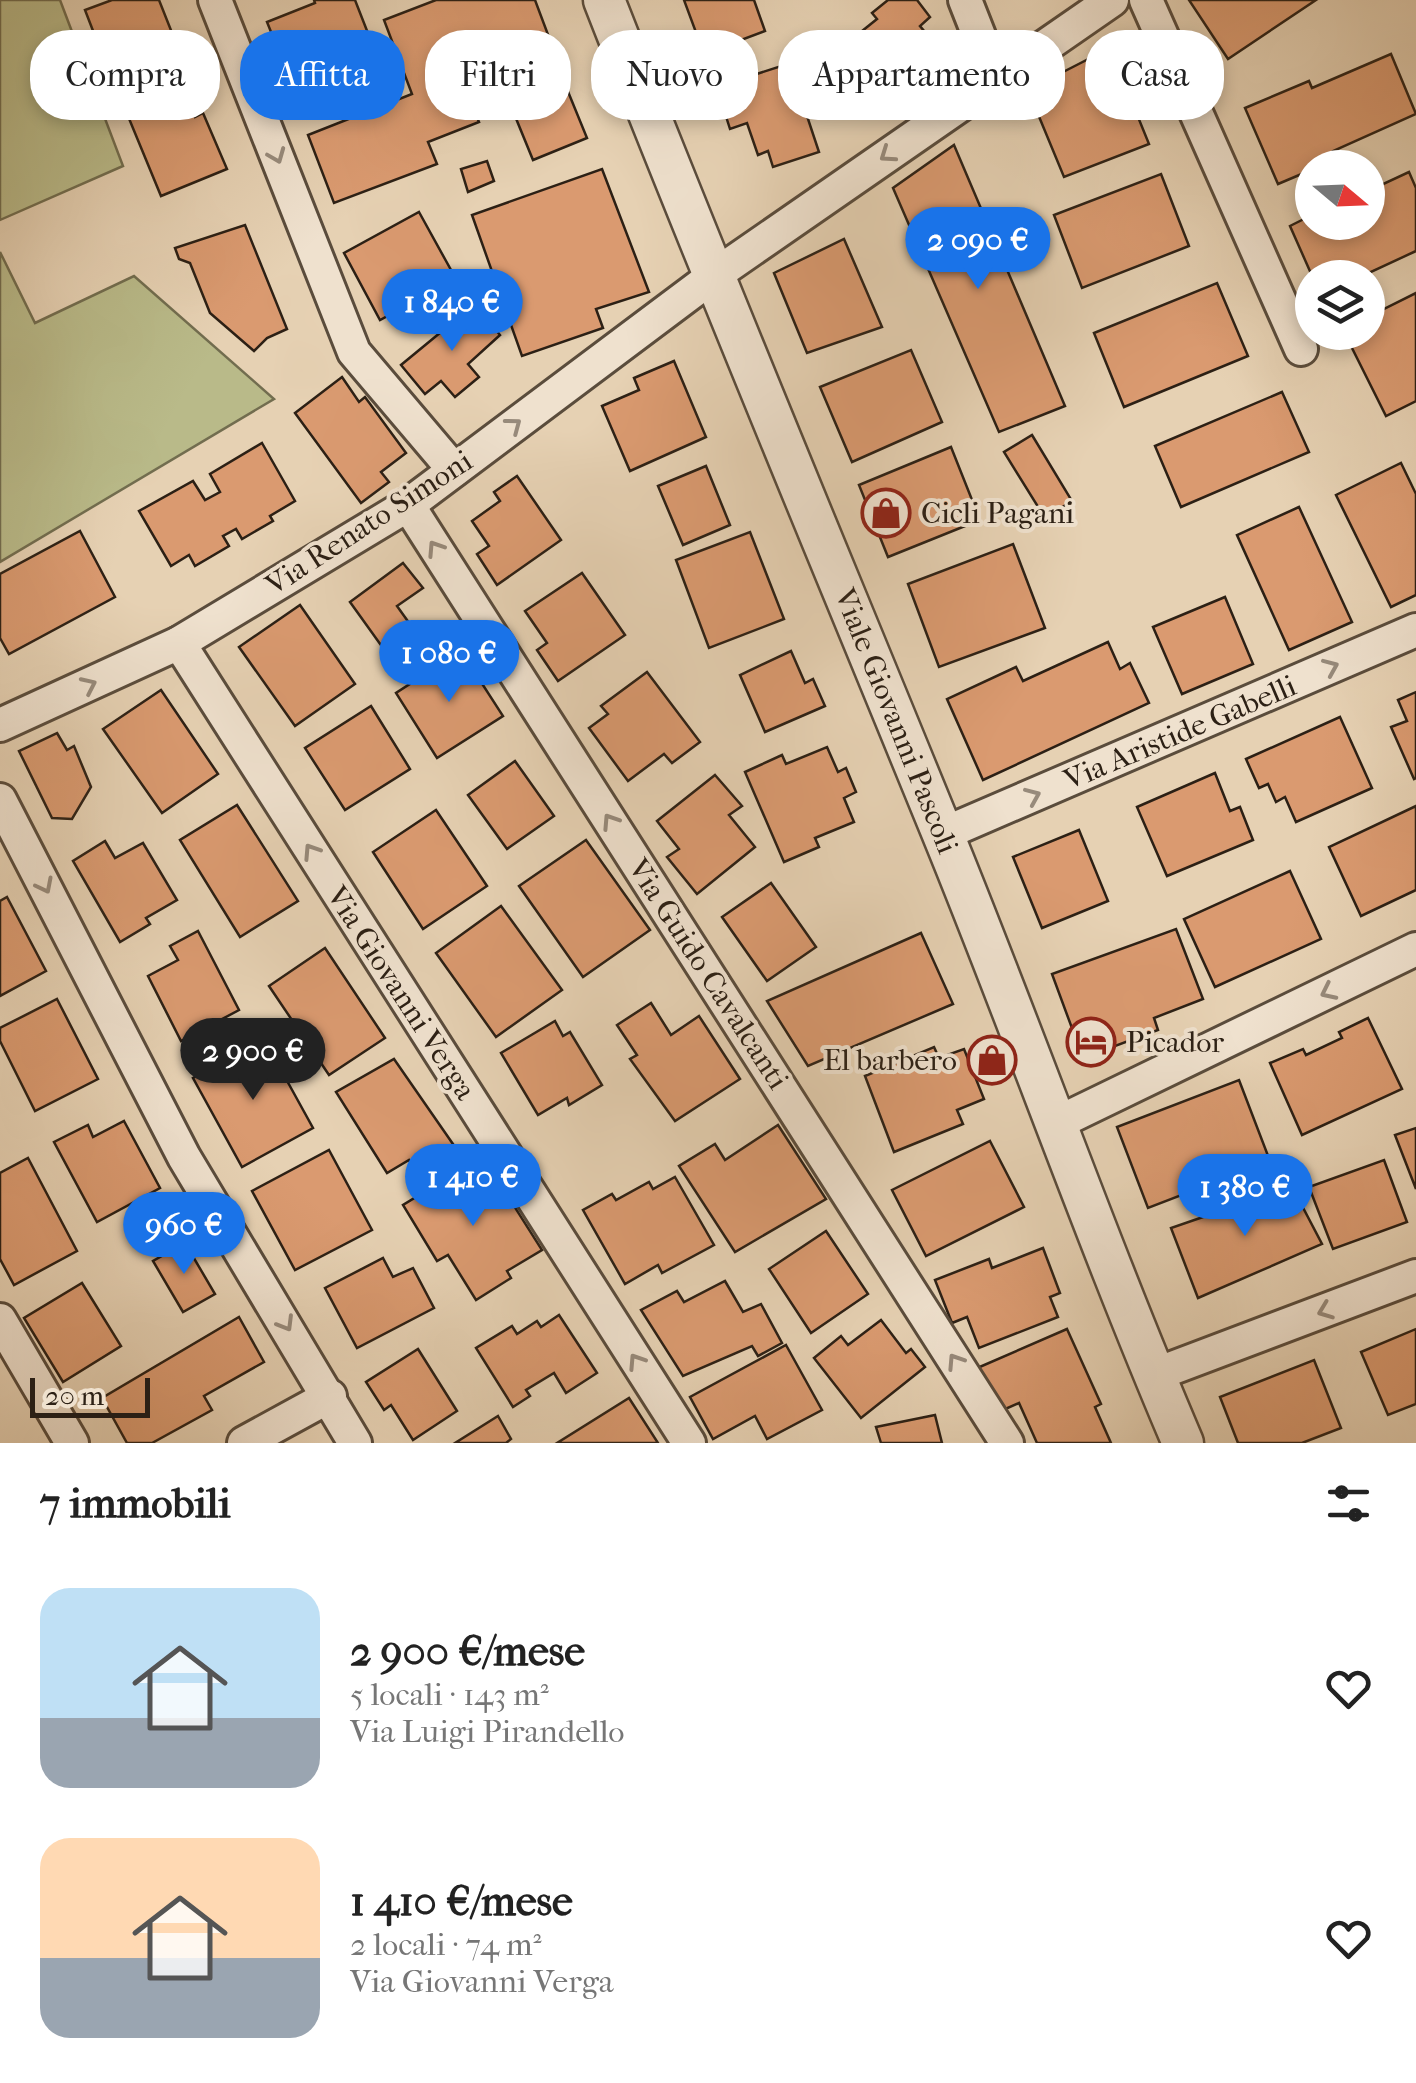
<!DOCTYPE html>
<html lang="it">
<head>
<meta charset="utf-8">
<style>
	body { margin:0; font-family:"IM FELL French Canon",serif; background:#f2f2f2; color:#222; height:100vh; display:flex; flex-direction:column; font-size:38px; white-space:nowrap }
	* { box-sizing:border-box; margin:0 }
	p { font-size:32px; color:#767676 }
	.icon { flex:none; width:55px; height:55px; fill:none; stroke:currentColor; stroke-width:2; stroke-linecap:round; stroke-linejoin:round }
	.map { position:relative; height:1443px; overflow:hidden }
	.panel { display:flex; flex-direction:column; background:#fff; flex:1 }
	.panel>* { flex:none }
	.hud { position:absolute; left:30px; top:30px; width:1358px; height:90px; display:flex; gap:20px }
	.needle { width:65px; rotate:109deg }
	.fabs { position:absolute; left:1295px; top:150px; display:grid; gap:20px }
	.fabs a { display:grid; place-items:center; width:90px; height:90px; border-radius:50%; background:#fff; box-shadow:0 5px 15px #0003; font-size:50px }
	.scale { position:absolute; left:30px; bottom:25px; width:120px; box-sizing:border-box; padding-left:10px; border:5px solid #2c2015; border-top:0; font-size:28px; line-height:35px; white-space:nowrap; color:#2c2015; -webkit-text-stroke:8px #efe1ce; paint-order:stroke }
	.price { position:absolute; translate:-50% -85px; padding:0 22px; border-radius:35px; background:#1a73e8; color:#fff; font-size:32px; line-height:65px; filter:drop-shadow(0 2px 5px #0008) }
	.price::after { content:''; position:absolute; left:50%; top:60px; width:30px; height:22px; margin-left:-15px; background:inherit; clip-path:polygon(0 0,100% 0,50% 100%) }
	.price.current { background:#222; color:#fff }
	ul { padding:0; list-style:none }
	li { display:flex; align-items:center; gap:30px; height:250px; padding:0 40px }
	li span { display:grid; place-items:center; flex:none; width:280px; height:200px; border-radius:30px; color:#555 }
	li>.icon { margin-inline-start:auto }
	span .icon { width:120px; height:120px; fill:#fffc; stroke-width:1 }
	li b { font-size:42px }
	h2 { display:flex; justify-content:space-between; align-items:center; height:120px; padding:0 40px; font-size:42px }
	.tag { padding:0 35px; border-radius:40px; background:#fff; box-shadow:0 5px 15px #0003; font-size:35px; line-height:90px }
	.tag.current { background:#1a73e8; color:#fff }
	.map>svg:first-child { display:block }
	.green { fill:#b9ba89; stroke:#726d4f; stroke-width:2.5 }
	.building { fill:#da9a70; stroke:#2c2015; stroke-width:2.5 }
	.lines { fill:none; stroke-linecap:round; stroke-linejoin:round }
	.minor-casing { stroke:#5a4c3c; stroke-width:38 }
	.tertiary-casing { stroke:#5a4c3c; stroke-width:45 }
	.minor { stroke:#efe1ce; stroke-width:32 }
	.tertiary { stroke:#efe1ce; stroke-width:40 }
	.oneway { stroke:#978a7b }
	.labels { text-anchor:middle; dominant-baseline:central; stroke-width:8; stroke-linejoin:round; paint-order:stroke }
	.poi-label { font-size:30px; fill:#2c2015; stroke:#efe1ce; text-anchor:start }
	.street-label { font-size:30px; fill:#2c2015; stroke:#efe1ce }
</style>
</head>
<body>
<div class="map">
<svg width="1416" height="1443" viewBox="0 0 1416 1443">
	<rect width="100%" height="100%" fill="#e6d1b3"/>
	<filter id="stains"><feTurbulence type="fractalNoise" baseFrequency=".002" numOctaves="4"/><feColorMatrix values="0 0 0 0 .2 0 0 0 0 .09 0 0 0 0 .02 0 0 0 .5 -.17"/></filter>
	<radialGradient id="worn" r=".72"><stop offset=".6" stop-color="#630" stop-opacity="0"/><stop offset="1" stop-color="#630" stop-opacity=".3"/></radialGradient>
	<g class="green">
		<polygon points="0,0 60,0 123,166 0,220"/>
		<polygon points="0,252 35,323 134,276 274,399 0,562"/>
	</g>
	<g class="building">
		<polygon points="112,0 159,0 178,48 110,75 85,10"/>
		<polygon points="314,0 355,0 380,64 297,97 267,22 315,3"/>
		<polygon points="436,0 535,0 550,40 460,75 479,122 428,142 437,164 334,203 308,135 412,94 384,20"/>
		<polygon points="684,0 754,0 765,31 704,54"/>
		<polygon points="888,0 917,0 930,17 920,26 940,50 883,98 841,48 877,19 872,13"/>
		<polygon points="1189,0 1316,0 1228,59"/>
		<polygon points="1110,48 1149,144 1064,177 1028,90"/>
		<polygon points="1391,54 1416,114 1333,151 1337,159 1278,184 1245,108 1309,81 1312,88"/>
		<polygon points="800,60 812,93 801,98 819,152 773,167 768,151 758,155 747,123 730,129 719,94 746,85 744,78"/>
		<polygon points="560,72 587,138 533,160 506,94"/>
		<polygon points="180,80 195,117 203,113 227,169 161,196 123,104"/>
		<polygon points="954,145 1065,406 999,432 893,188"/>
		<polygon points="487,161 494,181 468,192 461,169"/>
		<polygon points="602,169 649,292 596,309 603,328 522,356 472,215"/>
		<polygon points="1409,172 1416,188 1416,251 1358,278 1313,278 1290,226 1312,215 1312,222 1368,222 1368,191"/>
		<polygon points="1161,174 1189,246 1082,288 1054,215"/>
		<polygon points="419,212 451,270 421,287 426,295 380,320 344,253"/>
		<polygon points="245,225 287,329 267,338 254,351 210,313 190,263 179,259 175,248"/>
		<polygon points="844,239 882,327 807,353 774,273"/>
		<polygon points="1217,283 1248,356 1124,407 1094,333"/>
		<polygon points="1416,293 1416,401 1386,416 1344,332 1368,332 1368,317"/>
		<polygon points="475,304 500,335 468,364 479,377 455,397 441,381 425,394 401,365"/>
		<polygon points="911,350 942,422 852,462 820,387"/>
		<polygon points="674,361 706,437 630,471 602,406 639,390 634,378"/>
		<polygon points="342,377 359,402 365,397 406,453 381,472 389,482 361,503 295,413"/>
		<polygon points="1282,392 1309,452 1181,507 1155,446"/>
		<polygon points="1032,435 1072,501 1045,518 1004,452"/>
		<polygon points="262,443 295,501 270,516 273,521 242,539 236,529 223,536 229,546 195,566 189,555 171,566 139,511 193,481 205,500 220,492 210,474"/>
		<polygon points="951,447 980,520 888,557 859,485"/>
		<polygon points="1401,463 1416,494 1416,595 1391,607 1336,495"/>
		<polygon points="706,466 730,525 683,545 658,486"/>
		<polygon points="517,476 561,540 497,585 477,554 489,546 472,521 500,501 494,492"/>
		<polygon points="1299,507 1352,622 1289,650 1237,535"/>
		<polygon points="80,531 115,597 9,654 0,638 0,574"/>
		<polygon points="750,532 784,619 709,648 676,560"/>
		<polygon points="1013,544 1045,628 939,667 908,584"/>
		<polygon points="403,563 423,588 397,606 412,627 383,648 350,602"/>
		<polygon points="582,573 625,635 558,681 537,650 547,643 525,611"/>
		<polygon points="1225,597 1253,664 1182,694 1153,627"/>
		<polygon points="300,605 355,684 295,726 239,647"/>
		<polygon points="1108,642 1120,669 1130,663 1149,703 983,780 947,699 1016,667 1023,681"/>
		<polygon points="461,651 503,716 437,758 396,693"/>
		<polygon points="791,651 805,683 813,679 825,706 765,732 740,675"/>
		<polygon points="647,672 700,742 672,763 664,754 628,781 589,728 608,714 601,706"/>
		<polygon points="161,690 218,774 162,813 103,729"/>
		<polygon points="1416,692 1416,778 1414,779 1391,727 1407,721 1398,700"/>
		<polygon points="371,706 410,769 345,810 305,748"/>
		<polygon points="1340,717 1372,788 1296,822 1285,797 1276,802 1268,784 1259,788 1246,759"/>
		<polygon points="57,733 67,750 74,746 91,787 72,819 52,818 19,751"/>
		<polygon points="827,747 838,772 846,768 856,792 844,798 854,822 815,838 819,847 784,862 745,772 782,755 786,764"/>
		<polygon points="515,761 554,816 507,849 468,795"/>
		<polygon points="1215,773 1230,811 1240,807 1253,840 1167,876 1137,807"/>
		<polygon points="715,775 742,806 729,815 755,847 697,894 667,857 679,849 657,821"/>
		<polygon points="237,805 298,901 240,937 180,840"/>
		<polygon points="1416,806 1416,890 1361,916 1329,847"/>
		<polygon points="436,810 487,886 423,929 373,852"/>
		<polygon points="1079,830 1108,901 1042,928 1013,857"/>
		<polygon points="586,840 650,930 583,977 519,886"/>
		<polygon points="105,841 115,858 143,843 177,900 146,918 150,924 120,942 73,861"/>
		<polygon points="1290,871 1321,939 1215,987 1184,919"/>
		<polygon points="771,883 816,947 767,981 722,917"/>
		<polygon points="7,897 46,971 0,996 0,901"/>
		<polygon points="501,906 562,990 496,1037 436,953"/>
		<polygon points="1176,929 1203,999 1154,1018 1158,1030 1083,1058 1052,974"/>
		<polygon points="198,931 239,1010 181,1041 148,976 178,960 170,946"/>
		<polygon points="921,933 953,1004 808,1066 767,1001"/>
		<polygon points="325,948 385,1038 329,1075 269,986"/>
		<polygon points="57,999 98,1079 35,1111 0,1041 0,1028"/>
		<polygon points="651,1003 671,1035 699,1016 740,1079 675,1121 630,1059 637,1055 617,1025"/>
		<polygon points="1368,1018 1402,1089 1302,1135 1270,1063 1303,1049 1306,1055 1342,1038 1339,1032"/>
		<polygon points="555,1021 563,1036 570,1032 602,1085 569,1105 567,1098 538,1115 501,1053"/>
		<polygon points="264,1039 313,1128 242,1167 193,1078"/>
		<polygon points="934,1047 939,1058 964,1049 984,1099 957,1110 963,1124 894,1152 865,1076"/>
		<polygon points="394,1059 455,1147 416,1172 409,1160 387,1173 336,1092"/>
		<polygon points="1239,1080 1270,1161 1148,1208 1117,1127"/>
		<polygon points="124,1121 160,1188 97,1222 54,1142 88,1125 93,1137"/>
		<polygon points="778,1125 826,1199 735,1252 679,1166 715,1144 725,1160"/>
		<polygon points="1416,1128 1416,1189 1395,1135"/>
		<polygon points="990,1141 1024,1207 926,1256 892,1190"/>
		<polygon points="329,1150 372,1230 295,1270 252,1191"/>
		<polygon points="28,1158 77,1251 14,1285 0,1259 0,1173"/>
		<polygon points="477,1160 503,1201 509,1198 542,1250 507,1271 511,1278 476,1300 448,1255 437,1261 403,1205"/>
		<polygon points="1384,1160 1407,1222 1333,1249 1309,1187"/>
		<polygon points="675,1177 714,1245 662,1273 658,1265 625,1284 583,1210 612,1194 616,1200 649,1182 653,1189"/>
		<polygon points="1288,1179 1322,1244 1198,1298 1171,1228 1232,1207"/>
		<polygon points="826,1231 868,1294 811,1333 769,1269"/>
		<polygon points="185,1243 215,1294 183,1312 153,1261"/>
		<polygon points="1043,1248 1060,1293 1050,1297 1058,1317 979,1348 967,1317 952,1323 935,1280 989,1259 992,1268"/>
		<polygon points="383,1258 393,1277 413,1268 434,1308 357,1348 325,1288"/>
		<polygon points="725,1281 743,1312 761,1304 782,1343 758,1356 752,1346 683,1376 641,1310 677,1291 684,1302"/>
		<polygon points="82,1283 121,1346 63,1382 24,1318"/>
		<polygon points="559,1315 597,1373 566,1393 554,1373 526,1390 530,1396 513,1407 476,1348 512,1326 517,1334 537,1321 541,1327"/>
		<polygon points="239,1317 264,1362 204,1396 212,1410 152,1443 127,1443 102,1398"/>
		<polygon points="881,1320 906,1353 911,1349 925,1367 861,1418 814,1358 841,1336 848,1345"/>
		<polygon points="1067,1329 1101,1404 1095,1407 1111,1443 1037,1443 1019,1403 994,1414 975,1369"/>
		<polygon points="1416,1329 1416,1404 1388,1415 1361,1352"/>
		<polygon points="786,1345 822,1410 767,1439 755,1416 713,1439 690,1397"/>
		<polygon points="418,1349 457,1411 413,1440 391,1405 384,1410 366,1382"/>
		<polygon points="1314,1360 1341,1428 1302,1443 1238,1443 1220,1397"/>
		<polygon points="629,1398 658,1443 557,1443"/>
		<polygon points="935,1415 942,1443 881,1443 876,1427"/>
		<polygon points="498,1416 511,1439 506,1443 455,1443"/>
	</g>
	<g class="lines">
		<g class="minor-casing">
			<g id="minor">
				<polyline points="215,0 354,352 454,470"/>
				<polyline points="965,0 996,79"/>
				<polyline points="1146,0 1301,349"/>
				<polyline points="408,505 1007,1443"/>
				<polyline points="179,643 689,1443"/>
				<polyline points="0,725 179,643 408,505 712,277 1112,0"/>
				<polyline points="0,800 184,1157 355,1443"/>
				<polyline points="943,834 1416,630"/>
				<polyline points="1057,1123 1416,949"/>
				<polyline points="0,1320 72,1443"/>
				<polyline points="1154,1375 1416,1276"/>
				<polyline points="244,1443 330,1396"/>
			</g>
		</g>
		<g class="tertiary-casing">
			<path id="tertiary" d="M604,0C713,279 829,555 942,832C1025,1035 1097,1242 1183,1443"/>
		</g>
		<use href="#minor" class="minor"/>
		<use href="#tertiary" class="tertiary"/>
	</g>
	<defs><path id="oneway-chevron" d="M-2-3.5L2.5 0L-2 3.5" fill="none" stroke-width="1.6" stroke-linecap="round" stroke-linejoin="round" transform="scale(2.5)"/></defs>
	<g class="oneway">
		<use href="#oneway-chevron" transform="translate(887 155) rotate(145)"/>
		<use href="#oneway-chevron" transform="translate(277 156) rotate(68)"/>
		<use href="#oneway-chevron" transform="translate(514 425) rotate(-37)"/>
		<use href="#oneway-chevron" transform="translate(435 548) rotate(-123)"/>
		<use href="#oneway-chevron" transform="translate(1331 667) rotate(-23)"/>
		<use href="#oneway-chevron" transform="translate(89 685) rotate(-25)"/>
		<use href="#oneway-chevron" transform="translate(1033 796) rotate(-23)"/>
		<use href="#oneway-chevron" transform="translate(610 821) rotate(-123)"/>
		<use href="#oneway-chevron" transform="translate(311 851) rotate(-123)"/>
		<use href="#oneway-chevron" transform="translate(45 886) rotate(63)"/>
		<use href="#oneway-chevron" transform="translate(1328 992) rotate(154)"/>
		<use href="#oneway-chevron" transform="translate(1325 1311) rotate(159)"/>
		<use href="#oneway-chevron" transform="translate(286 1324) rotate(59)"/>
		<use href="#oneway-chevron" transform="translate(636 1361) rotate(-123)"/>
		<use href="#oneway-chevron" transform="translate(955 1361) rotate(-123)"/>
	</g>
	<defs>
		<g id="shop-ring" transform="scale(2.5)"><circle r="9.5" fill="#efe1ce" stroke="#8f2418" stroke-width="1.5"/><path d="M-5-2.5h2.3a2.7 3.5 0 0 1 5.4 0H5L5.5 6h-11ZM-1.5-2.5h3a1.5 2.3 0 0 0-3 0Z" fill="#8f2418"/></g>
		<g id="hotel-ring" transform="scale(2.5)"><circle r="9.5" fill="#efe1ce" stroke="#8f2418" stroke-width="1.5"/><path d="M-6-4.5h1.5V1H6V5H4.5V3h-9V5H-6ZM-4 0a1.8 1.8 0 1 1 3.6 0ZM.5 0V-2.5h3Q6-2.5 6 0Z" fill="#8f2418"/></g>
	</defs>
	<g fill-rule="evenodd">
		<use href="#shop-ring" x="886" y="513"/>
		<use href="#hotel-ring" x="1091" y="1042"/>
		<use href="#shop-ring" x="992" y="1060"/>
	</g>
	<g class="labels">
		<g class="poi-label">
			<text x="921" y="513">Cicli Pagani</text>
			<text x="1126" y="1042">Picador</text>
			<text x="957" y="1060" text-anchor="end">El barbero</text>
		</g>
		<g class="street-label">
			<text transform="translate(369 523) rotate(-33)">Via Renato Simoni</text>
			<text transform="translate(896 721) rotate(68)">Viale Giovanni Pascoli</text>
			<text transform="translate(1180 733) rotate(-23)">Via Aristide Gabelli</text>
			<text transform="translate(708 974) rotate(57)">Via Guido Cavalcanti</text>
			<text transform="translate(401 993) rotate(57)">Via Giovanni Verga</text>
		</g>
	</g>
	<rect width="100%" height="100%" filter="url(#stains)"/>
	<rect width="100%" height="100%" fill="url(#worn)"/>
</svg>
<div class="fabs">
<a><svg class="needle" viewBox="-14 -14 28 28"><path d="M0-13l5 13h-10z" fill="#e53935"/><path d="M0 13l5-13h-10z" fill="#767676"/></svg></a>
<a><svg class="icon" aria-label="layers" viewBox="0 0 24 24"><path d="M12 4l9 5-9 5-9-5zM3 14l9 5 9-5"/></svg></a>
</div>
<div class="scale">20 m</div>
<b class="price" style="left:978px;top:292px">2 090 €</b>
<b class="price" style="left:452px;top:354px">1 840 €</b>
<b class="price" style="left:449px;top:705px">1 080 €</b>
<b class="price current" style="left:253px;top:1103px">2 900 €</b>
<b class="price" style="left:473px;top:1229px">1 410 €</b>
<b class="price" style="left:1245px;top:1239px">1 380 €</b>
<b class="price" style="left:184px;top:1277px">960 €</b>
<div class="hud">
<a class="tag">Compra</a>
<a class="tag current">Affitta</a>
<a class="tag">Filtri</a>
<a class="tag">Nuovo</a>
<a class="tag">Appartamento</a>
<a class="tag">Casa</a>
</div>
</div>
<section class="panel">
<h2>7 immobili<svg class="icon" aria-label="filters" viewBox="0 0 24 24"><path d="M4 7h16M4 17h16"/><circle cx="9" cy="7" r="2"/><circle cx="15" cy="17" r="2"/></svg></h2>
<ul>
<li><span style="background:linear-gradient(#bfe0f5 65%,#9aa5b1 0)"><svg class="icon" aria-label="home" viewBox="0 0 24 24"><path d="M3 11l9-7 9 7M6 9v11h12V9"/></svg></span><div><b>2 900 €/mese</b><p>5 locali · 143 m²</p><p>Via Luigi Pirandello</p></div><svg class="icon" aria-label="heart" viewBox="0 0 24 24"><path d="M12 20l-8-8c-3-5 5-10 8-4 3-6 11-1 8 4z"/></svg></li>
<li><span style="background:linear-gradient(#ffd9b3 60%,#9aa5b1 0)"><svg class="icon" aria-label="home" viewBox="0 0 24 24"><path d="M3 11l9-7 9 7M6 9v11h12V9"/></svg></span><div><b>1 410 €/mese</b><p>2 locali · 74 m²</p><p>Via Giovanni Verga</p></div><svg class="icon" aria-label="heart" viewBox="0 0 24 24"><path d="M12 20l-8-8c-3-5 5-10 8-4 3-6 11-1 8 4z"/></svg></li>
</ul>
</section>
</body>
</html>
